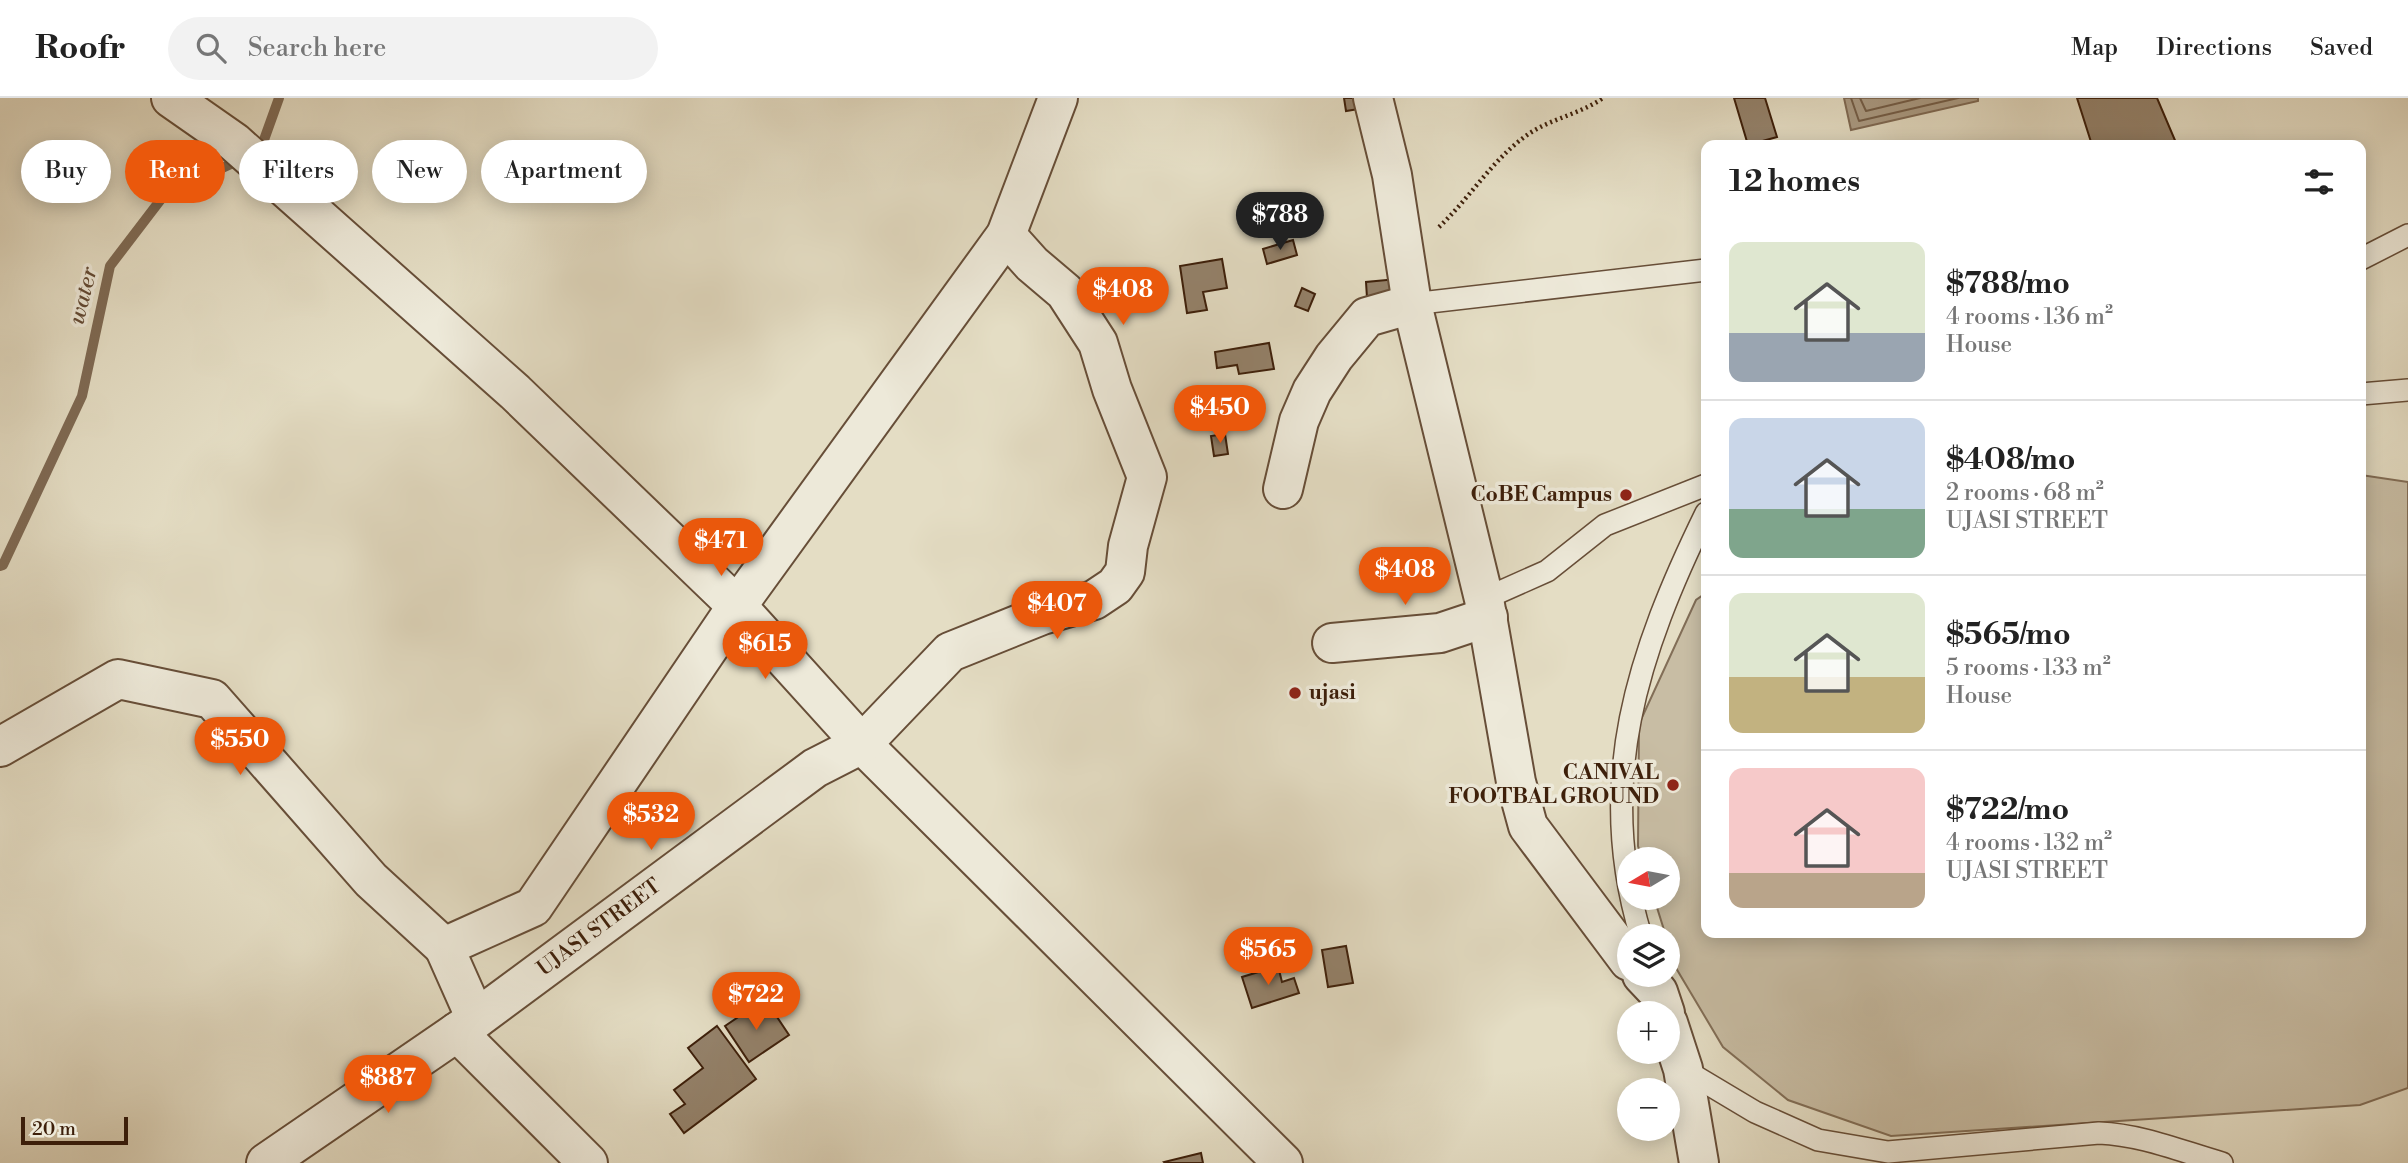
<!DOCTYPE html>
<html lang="en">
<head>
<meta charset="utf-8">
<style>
	body { margin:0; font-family:"Libre Bodoni",serif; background:#f2f2f2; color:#222; height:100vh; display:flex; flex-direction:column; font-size:26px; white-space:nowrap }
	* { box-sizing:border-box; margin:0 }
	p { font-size:23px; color:#767676 }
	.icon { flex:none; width:38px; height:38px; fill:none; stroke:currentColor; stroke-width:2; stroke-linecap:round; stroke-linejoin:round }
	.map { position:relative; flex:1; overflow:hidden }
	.sheet { position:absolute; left:1701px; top:42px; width:665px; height:798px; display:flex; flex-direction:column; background:#fff; border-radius:14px; box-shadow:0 4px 18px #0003 }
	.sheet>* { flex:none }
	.guide { position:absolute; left:21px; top:42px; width:665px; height:63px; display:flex; gap:14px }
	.needle { width:46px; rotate:260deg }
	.buttons { position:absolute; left:1617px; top:749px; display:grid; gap:14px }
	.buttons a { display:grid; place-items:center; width:63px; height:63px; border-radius:50%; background:#fff; box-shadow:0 4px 18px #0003; font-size:35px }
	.scale { position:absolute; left:21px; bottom:18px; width:107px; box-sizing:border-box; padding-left:7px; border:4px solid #3d1f0a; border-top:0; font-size:19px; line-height:24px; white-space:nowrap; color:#3d1f0a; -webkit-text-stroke:5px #ede9d9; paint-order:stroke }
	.price { position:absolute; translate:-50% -60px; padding:0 16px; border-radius:24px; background:#ea580c; color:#fff; font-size:23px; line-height:46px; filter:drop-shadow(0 2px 4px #0008) }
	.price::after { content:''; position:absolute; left:50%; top:42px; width:21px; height:16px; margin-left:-10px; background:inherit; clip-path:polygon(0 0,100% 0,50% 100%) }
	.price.active { background:#222; color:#fff }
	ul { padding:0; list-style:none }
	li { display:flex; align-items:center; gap:21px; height:175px; padding:0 28px }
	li+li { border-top:2px solid #e0e0e0 }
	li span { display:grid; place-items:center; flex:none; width:196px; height:140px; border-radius:14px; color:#555 }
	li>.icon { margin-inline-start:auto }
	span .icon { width:84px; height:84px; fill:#fffc; stroke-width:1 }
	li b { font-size:30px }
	h2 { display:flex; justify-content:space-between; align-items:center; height:84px; padding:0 28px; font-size:30px }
	.pill { padding:0 24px; border-radius:32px; background:#fff; box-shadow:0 4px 18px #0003; font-size:24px; line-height:63px }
	.pill.active { background:#ea580c; color:#fff }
	header { display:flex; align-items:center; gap:42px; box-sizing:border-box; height:98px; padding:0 35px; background:#fff; border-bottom:2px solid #e0e0e0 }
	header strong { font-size:33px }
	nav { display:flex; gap:38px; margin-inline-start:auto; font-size:24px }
	.search { width:490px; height:63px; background:#f2f2f2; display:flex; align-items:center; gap:18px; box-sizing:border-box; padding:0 24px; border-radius:38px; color:#767676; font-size:26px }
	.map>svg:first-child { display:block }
	.green { fill:#c8bda4; stroke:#826e57; stroke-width:2 }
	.water { fill:#ab9c85; stroke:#7f6a54; stroke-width:2 }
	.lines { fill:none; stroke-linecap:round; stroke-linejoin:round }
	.shore { stroke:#745e48; stroke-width:2 }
	.stream { stroke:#7f6a54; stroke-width:10 }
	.building { fill:#94826b; stroke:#3d1f0a; stroke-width:2 }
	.service-casing { stroke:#674e38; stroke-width:24 }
	.minor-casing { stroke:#674e38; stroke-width:42 }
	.path { stroke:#3d1f0a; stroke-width:4.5; stroke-dasharray:2 3.5; stroke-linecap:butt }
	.service { stroke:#ede9d9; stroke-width:21 }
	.minor { stroke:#ede9d9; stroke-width:38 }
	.poi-dot { fill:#8f2418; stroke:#ede9d9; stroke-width:2.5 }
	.labels { text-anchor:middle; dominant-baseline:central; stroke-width:7; stroke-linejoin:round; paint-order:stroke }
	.poi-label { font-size:21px; font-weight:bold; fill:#3d1f0a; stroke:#ede9d9; text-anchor:end }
	.street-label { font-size:21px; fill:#3d1f0a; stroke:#ede9d9 }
	.water-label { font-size:23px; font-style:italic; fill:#644b35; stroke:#ede9d9 }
</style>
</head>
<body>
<header>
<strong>Roofr</strong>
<div class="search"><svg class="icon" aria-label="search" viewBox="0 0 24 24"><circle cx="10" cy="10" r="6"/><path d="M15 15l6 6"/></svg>Search here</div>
<nav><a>Map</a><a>Directions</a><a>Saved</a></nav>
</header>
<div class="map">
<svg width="2408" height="1065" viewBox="0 0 2408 1065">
	<rect width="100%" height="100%" fill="#e4ddc4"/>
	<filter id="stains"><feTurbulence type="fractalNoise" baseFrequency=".00286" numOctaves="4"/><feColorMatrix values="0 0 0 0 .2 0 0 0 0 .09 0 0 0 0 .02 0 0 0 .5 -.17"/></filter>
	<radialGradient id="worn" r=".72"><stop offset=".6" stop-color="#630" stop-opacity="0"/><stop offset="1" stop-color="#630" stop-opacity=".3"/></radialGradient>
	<polygon class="green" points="2361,377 2408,384 2408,990 2360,1007 1891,1038 1788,1002 1723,949 1676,870 1654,800 1668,800 1668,761 1642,761 1638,748 1639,626 1696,502 1706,495 1706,835 2361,835"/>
	<polygon class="water" points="1844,0 1978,0 1978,3 1851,32"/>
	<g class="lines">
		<g class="shore">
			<polyline points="1851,0 1859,23 1958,0"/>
			<polyline points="1860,0 1866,13 1920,0"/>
		</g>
		<g class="stream">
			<polyline points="257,55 260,53 279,0"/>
			<polyline points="0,468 3,467 82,298 110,168 165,96 242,61"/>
		</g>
	</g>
	<g class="building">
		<polygon points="1344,0 1363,0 1365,10 1346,13"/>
		<polygon points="1734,0 1765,0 1777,39 1748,47"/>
		<polygon points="2077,0 2157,0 2177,47 2092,47"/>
		<polygon points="1293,142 1297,157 1267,166 1263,151"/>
		<polygon points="1222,161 1227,190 1203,194 1207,212 1187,215 1180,168"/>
		<polygon points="1397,181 1398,197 1367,200 1366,184"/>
		<polygon points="1302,190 1315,196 1308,213 1295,208"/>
		<polygon points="1269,245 1274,271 1239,276 1237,267 1217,270 1215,254"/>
		<polygon points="1225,336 1228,356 1214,358 1211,338"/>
		<polygon points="1346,848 1353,885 1328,889 1322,852"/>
		<polygon points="1278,868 1282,884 1294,880 1299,895 1252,910 1242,879"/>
		<polygon points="756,907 764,919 773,913 789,937 749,964 725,928"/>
		<polygon points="717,928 756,981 684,1035 670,1016 685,1006 674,992 703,970 688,950"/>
		<polygon points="1201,1055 1203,1065 1165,1065 1164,1064"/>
	</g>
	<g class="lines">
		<g class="service-casing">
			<g id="service">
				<polyline points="2361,161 2408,137"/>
				<polyline points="1412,206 1706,172"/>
				<polyline points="2361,296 2408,292"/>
				<polyline points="1484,501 1547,473 1605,427 1706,387"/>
				<path d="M1641,838C1594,684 1638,554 1706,415"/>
				<path d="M1683,971L1755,1014L1818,1042L1888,1054L2099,1035C2143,1037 2180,1053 2222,1065"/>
			</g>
		</g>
		<g class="minor-casing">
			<g id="minor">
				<polyline points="171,0 234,44 515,294 737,508 862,646 1283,1065"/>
				<polyline points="1373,0 1392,77 1412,206 1484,501 1516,684 1528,728 1629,863"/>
				<polyline points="1283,391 1299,323 1312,293 1334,259 1367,219 1412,206"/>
				<polyline points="1332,545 1440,535 1488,519"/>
				<polyline points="0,649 118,581 212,601 371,782 444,849"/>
				<polyline points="1642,877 1658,894 1665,915"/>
				<polyline points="476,921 444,849 533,809 737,508 1006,137 1058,0"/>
				<polyline points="1668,925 1683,971 1699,1065"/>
				<polyline points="457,934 588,1065"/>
				<path id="s1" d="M266,1065L476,921L815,670L862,646L950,554L1042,517L1094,502L1115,488L1125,474L1128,448L1147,379L1112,291L1098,245L1065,194L1032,166L1006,137"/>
			</g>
		</g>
		<path class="path" d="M1439,129C1470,100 1494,59 1530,35C1553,20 1580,16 1603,0"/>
		<use href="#service" class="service"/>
		<use href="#minor" class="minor"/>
	</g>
	<g class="poi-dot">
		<circle cx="1626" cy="397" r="7"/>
		<circle cx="1295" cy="595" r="7"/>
		<circle cx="1673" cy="687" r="7"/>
	</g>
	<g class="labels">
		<g class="poi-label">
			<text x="1612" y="397">CoBE Campus</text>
			<text x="1309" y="595" text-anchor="start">ujasi</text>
			<text x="1659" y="675">CANIVAL<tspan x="1659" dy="24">FOOTBAL GROUND</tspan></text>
		</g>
		<g class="street-label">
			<text stroke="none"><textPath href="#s1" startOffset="408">UJASI STREET</textPath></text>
		</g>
		<g class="water-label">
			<text transform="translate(83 198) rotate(-76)">water</text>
		</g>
	</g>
	<rect width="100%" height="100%" filter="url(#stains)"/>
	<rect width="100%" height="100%" fill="url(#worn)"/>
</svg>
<div class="buttons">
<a><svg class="needle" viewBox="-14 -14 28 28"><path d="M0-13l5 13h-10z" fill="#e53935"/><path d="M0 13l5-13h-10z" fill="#767676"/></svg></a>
<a><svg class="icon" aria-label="layers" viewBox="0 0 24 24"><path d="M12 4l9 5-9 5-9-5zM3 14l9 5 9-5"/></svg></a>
<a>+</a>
<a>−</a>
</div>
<div class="scale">20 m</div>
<b class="price active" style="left:1280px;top:154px">$788</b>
<b class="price" style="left:1123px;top:229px">$408</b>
<b class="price" style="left:1220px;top:347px">$450</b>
<b class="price" style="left:721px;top:480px">$471</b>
<b class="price" style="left:1405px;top:509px">$408</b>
<b class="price" style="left:1057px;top:543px">$407</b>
<b class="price" style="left:765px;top:583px">$615</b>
<b class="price" style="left:240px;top:679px">$550</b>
<b class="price" style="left:651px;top:754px">$532</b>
<b class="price" style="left:1268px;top:889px">$565</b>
<b class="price" style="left:756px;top:934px">$722</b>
<b class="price" style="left:388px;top:1017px">$887</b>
<div class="guide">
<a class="pill">Buy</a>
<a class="pill active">Rent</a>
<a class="pill">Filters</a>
<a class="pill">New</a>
<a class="pill">Apartment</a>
</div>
<section class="sheet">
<h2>12 homes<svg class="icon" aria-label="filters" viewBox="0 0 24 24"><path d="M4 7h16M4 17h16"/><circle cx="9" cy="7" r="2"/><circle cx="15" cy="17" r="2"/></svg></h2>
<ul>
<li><span style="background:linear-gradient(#dfe7d0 65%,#9aa5b1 0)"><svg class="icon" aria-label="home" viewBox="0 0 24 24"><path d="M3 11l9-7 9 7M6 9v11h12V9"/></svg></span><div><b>$788/mo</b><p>4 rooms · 136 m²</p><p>House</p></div></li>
<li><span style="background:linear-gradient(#c9d6e8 65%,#7fa58c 0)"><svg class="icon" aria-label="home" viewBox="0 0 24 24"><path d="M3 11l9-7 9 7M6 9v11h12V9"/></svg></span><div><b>$408/mo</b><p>2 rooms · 68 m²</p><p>UJASI STREET</p></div></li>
<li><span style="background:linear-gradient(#dfe7d0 60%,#c2b280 0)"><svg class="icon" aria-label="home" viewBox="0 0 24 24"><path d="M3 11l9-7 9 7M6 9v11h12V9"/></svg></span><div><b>$565/mo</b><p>5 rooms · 133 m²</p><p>House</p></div></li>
<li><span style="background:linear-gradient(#f6c9c9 75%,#b9a48a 0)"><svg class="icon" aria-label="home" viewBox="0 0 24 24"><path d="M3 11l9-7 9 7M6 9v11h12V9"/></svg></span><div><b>$722/mo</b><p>4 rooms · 132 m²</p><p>UJASI STREET</p></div></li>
</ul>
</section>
</div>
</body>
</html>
